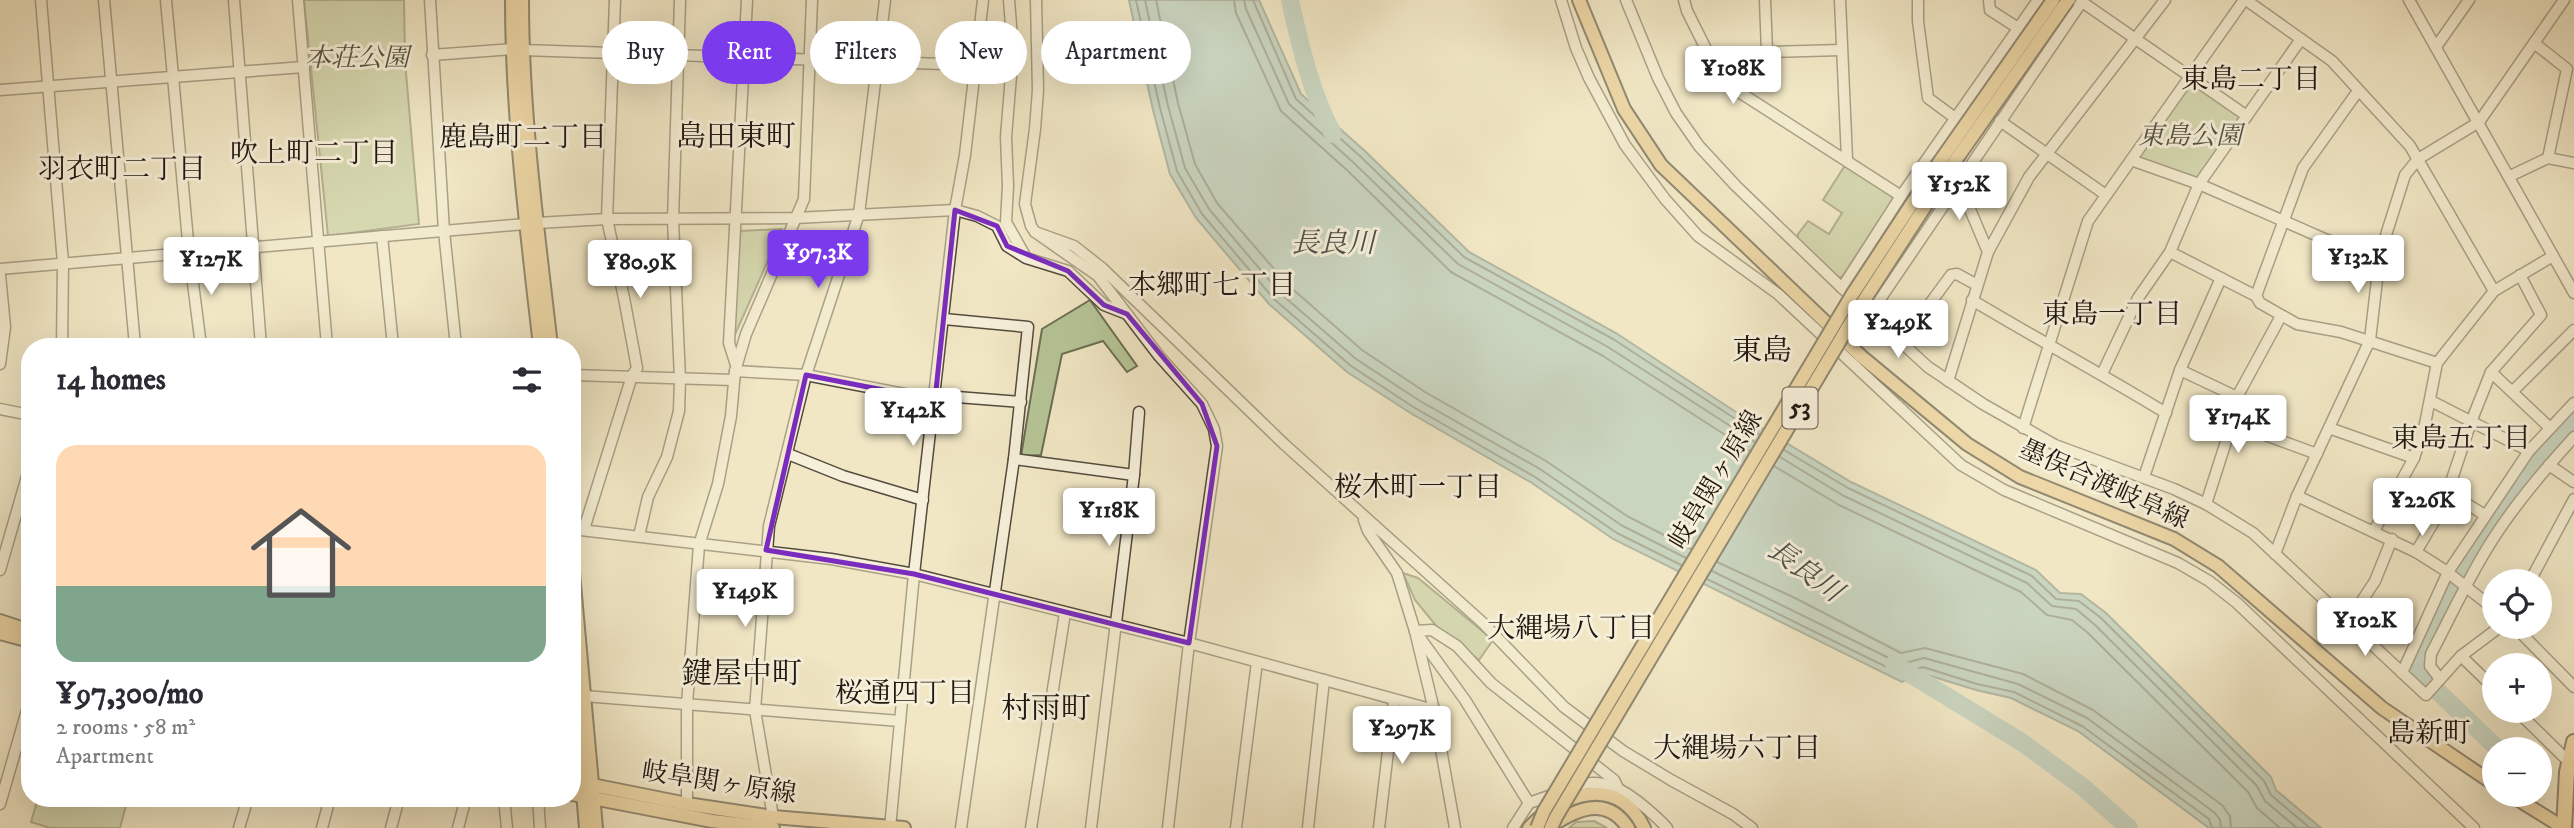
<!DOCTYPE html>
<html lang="en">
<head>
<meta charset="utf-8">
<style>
	body { margin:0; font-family:"IM FELL DW Pica","Noto Serif JP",serif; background:#f2f2f3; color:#2b2b33; height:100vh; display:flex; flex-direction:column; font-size:26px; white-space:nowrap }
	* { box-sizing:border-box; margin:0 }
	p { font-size:23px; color:#7c7c81 }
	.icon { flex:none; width:38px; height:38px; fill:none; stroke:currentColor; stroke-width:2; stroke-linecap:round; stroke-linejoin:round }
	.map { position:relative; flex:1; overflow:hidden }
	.side { position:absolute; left:21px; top:338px; width:560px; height:469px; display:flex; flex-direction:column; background:#fff; border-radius:28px; box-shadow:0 7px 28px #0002 }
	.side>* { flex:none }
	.banner { position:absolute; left:602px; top:21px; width:665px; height:63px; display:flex; gap:14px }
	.controls { position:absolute; left:2482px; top:569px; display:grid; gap:14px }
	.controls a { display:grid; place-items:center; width:70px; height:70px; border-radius:50%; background:#fff; box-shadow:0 7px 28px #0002; font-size:35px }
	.price { position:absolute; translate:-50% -60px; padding:0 16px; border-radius:7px; background:#fff; color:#222; font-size:23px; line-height:46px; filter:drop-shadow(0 2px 4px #0008) }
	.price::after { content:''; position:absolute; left:50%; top:42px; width:21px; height:16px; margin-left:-10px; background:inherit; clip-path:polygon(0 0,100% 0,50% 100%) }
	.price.active { background:#7c3aed; color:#fff }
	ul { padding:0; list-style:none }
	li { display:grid; align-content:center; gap:14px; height:371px; padding:0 35px }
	li span { display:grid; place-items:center; height:217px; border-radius:21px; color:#555 }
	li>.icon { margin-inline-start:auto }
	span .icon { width:126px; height:126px; fill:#fffc; stroke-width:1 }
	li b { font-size:30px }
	h2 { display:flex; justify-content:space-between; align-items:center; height:84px; padding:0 35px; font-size:30px }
	.chip { padding:0 24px; border-radius:32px; background:#fff; box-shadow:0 7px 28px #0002; font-size:24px; line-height:63px }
	.chip.active { background:#7c3aed; color:#fff }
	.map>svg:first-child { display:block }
	.green { fill:#b6c698; stroke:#6b6e54; stroke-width:2 }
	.water { fill:#9cbebb; stroke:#6a7b77; stroke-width:2 }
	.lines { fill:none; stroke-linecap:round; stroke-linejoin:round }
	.shore { stroke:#5e6a66; stroke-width:2 }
	.river { stroke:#9cbebb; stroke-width:18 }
	.minor-casing { stroke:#544b3d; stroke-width:13 }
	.major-casing { stroke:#201710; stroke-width:16 }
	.highway-casing { stroke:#201710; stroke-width:18 }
	.minor { stroke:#f6efd9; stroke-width:10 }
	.major { stroke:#e8c482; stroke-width:12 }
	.highway { stroke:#e8c482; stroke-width:14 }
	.major-bridge-casing { stroke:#201710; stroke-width:16; stroke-linecap:butt }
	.major-bridge { stroke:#e8c482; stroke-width:12 }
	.marked { fill:none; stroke:#7b2cbf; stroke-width:5; stroke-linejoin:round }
	.labels { text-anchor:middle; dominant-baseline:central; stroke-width:6; stroke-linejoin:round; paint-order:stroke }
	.shield { fill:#f6efd9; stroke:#60584c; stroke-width:2 }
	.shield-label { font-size:24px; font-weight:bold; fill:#201710 }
	.park-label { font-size:26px; font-style:italic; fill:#545440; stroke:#f6efd9 }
	.street-label { font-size:26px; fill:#201710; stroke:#f6efd9 }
	.neighbourhood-label { font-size:28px; fill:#201710; stroke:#f6efd9 }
	.water-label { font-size:28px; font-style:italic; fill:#4b514c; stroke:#f6efd9 }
	.quarter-label { font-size:30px; fill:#201710; stroke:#f6efd9 }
</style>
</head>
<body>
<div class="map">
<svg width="2574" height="828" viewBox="0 0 2574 828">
	<rect width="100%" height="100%" fill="#f1e7c5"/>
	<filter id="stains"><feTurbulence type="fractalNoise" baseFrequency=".00286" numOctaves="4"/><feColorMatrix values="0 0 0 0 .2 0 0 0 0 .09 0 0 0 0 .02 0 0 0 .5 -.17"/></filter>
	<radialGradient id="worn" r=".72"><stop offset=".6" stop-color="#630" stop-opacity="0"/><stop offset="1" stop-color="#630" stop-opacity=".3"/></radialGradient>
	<g class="green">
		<polygon points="304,0 404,0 405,61 419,224 328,236"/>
		<polygon points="2190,84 2195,84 2239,114 2240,118 2199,176 2195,178 2141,159 2140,155"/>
		<polygon points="1850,166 1892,194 1893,199 1842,277 1837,277 1798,240 1798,234 1808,221 1829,234 1842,213 1823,200 1844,167"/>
		<polygon points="782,229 733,339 740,231"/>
		<polygon points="1090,300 1137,366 1127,372 1103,341 1062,354 1041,455 1021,456 1042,329"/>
		<polygon points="1403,573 1418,578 1493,640 1479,660 1442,633 1415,600"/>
		<polygon points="38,798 128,798 120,828 50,828 31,822"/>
		<polygon points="1594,821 1607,828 1569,828 1576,822"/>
	</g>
	<polygon class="water" points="1129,0 1259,0 1301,94 1366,152 1469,252 1616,333 1742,416 1851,482 2036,570 2060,593 2081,594 2106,613 2271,777 2276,790 2321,828 2209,828 2078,731 2011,698 1976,690 1921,673 1902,682 1613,539 1532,483 1412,414 1347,372 1269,304 1196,218 1170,174 1153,110"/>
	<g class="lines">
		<g class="shore">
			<polyline points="1136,0 1160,108 1177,171 1202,214 1274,299 1351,366 1415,408 1535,477 1617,533 1681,565"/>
			<polyline points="1145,0 1168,106 1185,168 1209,209 1280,293 1356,359 1420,401 1540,469 1621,525 1686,558"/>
			<polyline points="1156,0 1178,103 1195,164 1217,203 1288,285 1362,350 1425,392 1546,461 1627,516 1691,549"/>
			<polyline points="1234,0 1236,13 1281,111 1348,171 1451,272 1603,356 1750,451"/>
			<polyline points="1244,0 1246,9 1289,104 1355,164 1458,264 1608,347 1755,442"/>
			<polyline points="1253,0 1296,99 1361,157 1464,257 1613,339 1760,435"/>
			<polyline points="1784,450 1848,488 2032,576 2056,599 2079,601 2101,618 2264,781 2271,795 2310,828"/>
			<polyline points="1780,457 1844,496 2027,583 2052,606 2076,609 2095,625 2257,786 2265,801 2297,828"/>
			<polyline points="1774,466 1839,505 2021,592 2047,615 2072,620 2088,633 2248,792 2257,808 2280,828"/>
			<polyline points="1717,562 1795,598 1901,653 1925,648 2023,674 2093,710 2222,805 2230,816 2231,828"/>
			<polyline points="1712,571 1901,664 1924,658 2018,684 2087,718 2215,813 2220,820 2221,828"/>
			<polyline points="1707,579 1901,674 1923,667 1977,684 2014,692 2082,726 2209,819 2212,828"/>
		</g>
		<g class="river">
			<path d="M1290,0C1300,45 1311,93 1333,134"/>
			<polyline points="1894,664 2023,743 2083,787 2129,828"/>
			<path d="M2498,749L2428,682C2423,676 2419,671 2419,663C2418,649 2431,631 2437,619C2476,541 2516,485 2574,420"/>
		</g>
		<g class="minor-casing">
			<g id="minor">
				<polyline points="41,0 63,263 62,346"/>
				<polyline points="104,0 135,346"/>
				<polyline points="166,0 189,252 201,346"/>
				<polyline points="234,0 261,346"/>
				<polyline points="298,0 327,346"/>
				<polyline points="430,0 444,231 456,346"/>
				<polyline points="1009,0 1013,51 1006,137 1008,186 1006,222 1024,254"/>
				<polyline points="1036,0 1038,90 1035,129 1025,204 1031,226 1035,232 1098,276 1159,356 1202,404 1214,429 1217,446 1189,643 1168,828"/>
				<polyline points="1561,0 1576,48 1589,78 1625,145 1665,199 1698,236 1778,294 1961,465 2004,490 2178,563 2209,581 2237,603 2474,828"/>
				<polyline points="1626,0 1658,78 1676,113 1699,146 1736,186 1842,288 1928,367 1983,404 2055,445 2174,489 2206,504 2253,533 2426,695 2461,656 2501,626"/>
				<polyline points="1684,0 1687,11 1722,81 1901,196"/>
				<polyline points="1765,0 1767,52 1841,50"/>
				<polyline points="1840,0 1847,159"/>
				<polyline points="1918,0 1918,21 1928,98 1955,118"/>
				<polyline points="1989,0 1990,10 2018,28"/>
				<polyline points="2246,0 2332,61 2410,146 2494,291"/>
				<polyline points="2409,0 2574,293"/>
				<polyline points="2082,2 2247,116"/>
				<polyline points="2436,47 2469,0"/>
				<polyline points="522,50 974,65"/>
				<polyline points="432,55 512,49"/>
				<polyline points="0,90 304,67"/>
				<polyline points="2000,121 2106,195"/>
				<polyline points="2548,158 2574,163"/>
				<polyline points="2131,160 2199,184 2327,240 2380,254"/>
				<polyline points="2510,176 2548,158 2567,69 2534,43"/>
				<polyline points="1958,181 1988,252"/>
				<polyline points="1035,232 1074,246 1102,268 1284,444 1483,623 1564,707 1623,751 1671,780 1733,814 1752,828"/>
				<polyline points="382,236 393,346"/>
				<polyline points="2170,252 2256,296 2260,303 2297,324 2341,332 2437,363"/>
				<polyline points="0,269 537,223 607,219 795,218 955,210 977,216 997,226 1007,246 1026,258 1068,271 1104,305 1127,314"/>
				<polyline points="0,275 5,327 0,364"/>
				<polyline points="1842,288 1901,196 2038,0"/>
				<polyline points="2256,296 2303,168 2358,91"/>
				<path d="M1972,300C2037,339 2102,374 2166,413"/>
				<polyline points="1870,314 2083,0"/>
				<polyline points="944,319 1028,327 1014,459 961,828"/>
				<polyline points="1901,343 1951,275 1957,274 1977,285"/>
				<polyline points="736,365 729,343 747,0"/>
				<polyline points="2180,370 2237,397"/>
				<polyline points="735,371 806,375 935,400 944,396 1021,402"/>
				<polyline points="2491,372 2550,428"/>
				<polyline points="2102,374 2138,298 2170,252 2199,184 2301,39"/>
				<polyline points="572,375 734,380"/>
				<polyline points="1948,381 1988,252 2029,177 2165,0"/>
				<polyline points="2513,391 2574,330"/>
				<polyline points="2431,401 2529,451"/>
				<polyline points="0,409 30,415"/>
				<polyline points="2232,423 2317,454"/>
				<polyline points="2023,428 2088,221 2244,0"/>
				<polyline points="2329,428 2414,458"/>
				<polyline points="788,454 843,476 923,500"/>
				<polyline points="1014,459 1134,475"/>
				<polyline points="2549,465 2574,482"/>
				<polyline points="2144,477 2180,370 2221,278"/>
				<polyline points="2447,492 2485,515"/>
				<polyline points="2297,496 2416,552 2446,571 2494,609"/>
				<polyline points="2206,504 2232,423 2237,397 2281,316"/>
				<polyline points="1364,520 1368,531 1397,573 1415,631 1434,710 1455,828"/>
				<polyline points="572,529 831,559 914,574 1189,643 1434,710"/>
				<polyline points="584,529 632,376 637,368 624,298 607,219 615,0"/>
				<polyline points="2374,531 2414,458 2425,424 2437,363 2494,291 2553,256"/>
				<polyline points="639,536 648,497 667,457 679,411 680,379 673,220 680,0"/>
				<polyline points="2416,552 2443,506 2471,422 2491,372 2541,315 2520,275"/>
				<polyline points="2275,554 2297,496 2370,340 2380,254 2405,175 2418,159 2479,122 2564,0"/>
				<polyline points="0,570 30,466"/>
				<polyline points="2530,581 2574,499"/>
				<polyline points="2348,622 2375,581 2392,539"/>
				<polyline points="2514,626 2574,687"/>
				<polyline points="1415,631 1465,700 1529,803 1555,794"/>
				<polyline points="1415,631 1432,630 1457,646 1491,683 1614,780 1618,788"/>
				<polyline points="2461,656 2494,688"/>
				<polyline points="2402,673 2448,572 2529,451 2574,403"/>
				<path d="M2440,679L2430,666L2431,654C2451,616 2469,576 2493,539C2516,503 2545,469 2574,437"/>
				<polyline points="584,696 900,721"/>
				<polyline points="2516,710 2569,762"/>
				<path d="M1572,787C1603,776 1624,789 1647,809C1654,815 1661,821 1667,828"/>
				<polyline points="504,798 507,828"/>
				<polyline points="538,798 540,828"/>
				<polyline points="0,804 30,700"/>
				<polyline points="687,804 687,704 699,545 718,484 731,416 735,371 746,334 804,199 812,0"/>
				<polyline points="773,817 755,710 769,526 806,375 859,214 885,0"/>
				<polyline points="239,828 248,798"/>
				<polyline points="322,828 330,798"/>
				<polyline points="391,828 399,798"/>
				<polyline points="458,828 466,798"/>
				<polyline points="890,828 914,574 955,210 965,155 983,0"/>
				<polyline points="1031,828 1065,613"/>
				<polyline points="1091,828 1134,475 1139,412"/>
				<polyline points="1236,828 1257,662"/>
				<polyline points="1308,828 1324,680"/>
				<polyline points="1379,828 1394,700"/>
				<polyline points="1513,828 1529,803"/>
			</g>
		</g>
		<g class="major-casing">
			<g id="major">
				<path d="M512,0C512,116 527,232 540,346"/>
				<path d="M522,0C522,116 538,232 551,346"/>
				<polyline points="1579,0 1624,109 1661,165 1862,357 1967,444 2020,477 2174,539 2218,566 2382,708 2494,784"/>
				<polyline points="572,562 596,828"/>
				<polyline points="0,621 30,631"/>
				<polyline points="0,633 30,641"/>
				<polyline points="572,664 586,828"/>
				<polyline points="572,781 687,804 773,817 904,828"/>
				<polyline points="572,794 712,821 773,828"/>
				<polyline points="2509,794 2564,828"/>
				<path d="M1549,827C1575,810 1606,794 1628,828"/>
				<path d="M1529,828C1562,793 1617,773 1644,828"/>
			</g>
		</g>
		<g class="highway-casing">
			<polyline id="highway" points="2564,828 2567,772 2574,742"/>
		</g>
		<use href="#minor" class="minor"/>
		<use href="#major" class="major"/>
		<use href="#highway" class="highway"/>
		<g class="major-bridge-casing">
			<g id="major-bridge">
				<polyline points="1537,828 1544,811 1852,295 1938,164 2053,0"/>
				<polyline points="1551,828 1556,817 1863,302 1948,171 2068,0"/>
			</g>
		</g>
		<use href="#major-bridge" class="major-bridge"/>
	</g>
	<path d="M0 0H2574V828H0ZM955,210L997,226L1007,246L1068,271L1104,305L1127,314L1202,404L1217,446L1189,643L914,574L766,550L806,375L935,400Z" fill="#f1e7c5" fill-opacity=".55" fill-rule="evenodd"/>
	<path class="marked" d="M955,210L997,226L1007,246L1068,271L1104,305L1127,314L1202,404L1217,446L1189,643L914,574L766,550L806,375L935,400Z"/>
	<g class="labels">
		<rect class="shield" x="1782.5" y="387.5" width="35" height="41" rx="5"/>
		<g class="shield-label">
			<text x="1800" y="408">53</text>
		</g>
		<g class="park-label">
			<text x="357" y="58">本荘公園</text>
			<text x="2190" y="136">東島公園</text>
		</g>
		<g class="street-label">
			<text transform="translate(1716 480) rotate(-59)">岐阜関ヶ原線</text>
			<text transform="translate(2104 485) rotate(24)">墨俣合渡岐阜線</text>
			<text transform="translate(719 783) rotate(9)">岐阜関ヶ原線</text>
		</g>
		<g class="neighbourhood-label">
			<text x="2251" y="79">東島二丁目</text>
			<text x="523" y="137">鹿島町二丁目</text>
			<text x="314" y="153">吹上町二丁目</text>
			<text x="122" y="169">羽衣町二丁目</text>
			<text x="1212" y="285">本郷町七丁目</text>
			<text x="2112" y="314">東島一丁目</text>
			<text x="2461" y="438">東島五丁目</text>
			<text x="1418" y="487">桜木町一丁目</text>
			<text x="1571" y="628">大縄場八丁目</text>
			<text x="905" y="693">桜通四丁目</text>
			<text x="2429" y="733">島新町</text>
			<text x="1737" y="748">大縄場六丁目</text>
		</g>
		<g class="water-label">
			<text x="1333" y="243">長良川</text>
			<text transform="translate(1805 571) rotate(36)">長良川</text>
		</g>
		<g class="quarter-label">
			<text x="736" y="137">島田東町</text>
			<text x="1762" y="351">東島</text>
			<text x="742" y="674">鍵屋中町</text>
			<text x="1046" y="709">村雨町</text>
		</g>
	</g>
	<rect width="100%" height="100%" filter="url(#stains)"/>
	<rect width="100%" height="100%" fill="url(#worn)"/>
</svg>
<div class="controls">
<a><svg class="icon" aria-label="locate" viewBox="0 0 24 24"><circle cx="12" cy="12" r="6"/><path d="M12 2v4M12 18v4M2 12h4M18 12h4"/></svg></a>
<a>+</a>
<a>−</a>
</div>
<b class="price" style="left:1733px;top:106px">¥108K</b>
<b class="price" style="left:1959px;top:222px">¥152K</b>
<b class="price active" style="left:818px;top:290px">¥97.3K</b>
<b class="price" style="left:2358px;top:295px">¥132K</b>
<b class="price" style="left:211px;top:297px">¥127K</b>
<b class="price" style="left:640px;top:300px">¥80.9K</b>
<b class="price" style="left:1898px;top:360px">¥249K</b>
<b class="price" style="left:913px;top:448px">¥142K</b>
<b class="price" style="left:2238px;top:455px">¥174K</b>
<b class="price" style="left:2422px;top:538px">¥226K</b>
<b class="price" style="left:1109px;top:548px">¥118K</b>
<b class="price" style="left:745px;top:629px">¥149K</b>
<b class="price" style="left:2365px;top:658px">¥102K</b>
<b class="price" style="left:1402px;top:766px">¥297K</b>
<div class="banner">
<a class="chip">Buy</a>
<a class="chip active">Rent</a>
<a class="chip">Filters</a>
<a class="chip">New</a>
<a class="chip">Apartment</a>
</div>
<section class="side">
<h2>14 homes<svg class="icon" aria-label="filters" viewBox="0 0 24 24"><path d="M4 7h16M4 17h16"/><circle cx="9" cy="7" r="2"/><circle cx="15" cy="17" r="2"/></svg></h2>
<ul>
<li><span style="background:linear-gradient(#ffd9b3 65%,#7fa58c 0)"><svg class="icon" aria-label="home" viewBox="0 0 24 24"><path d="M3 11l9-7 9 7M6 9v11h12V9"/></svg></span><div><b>¥97,300/mo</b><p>2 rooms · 58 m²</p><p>Apartment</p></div></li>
</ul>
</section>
</div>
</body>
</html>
